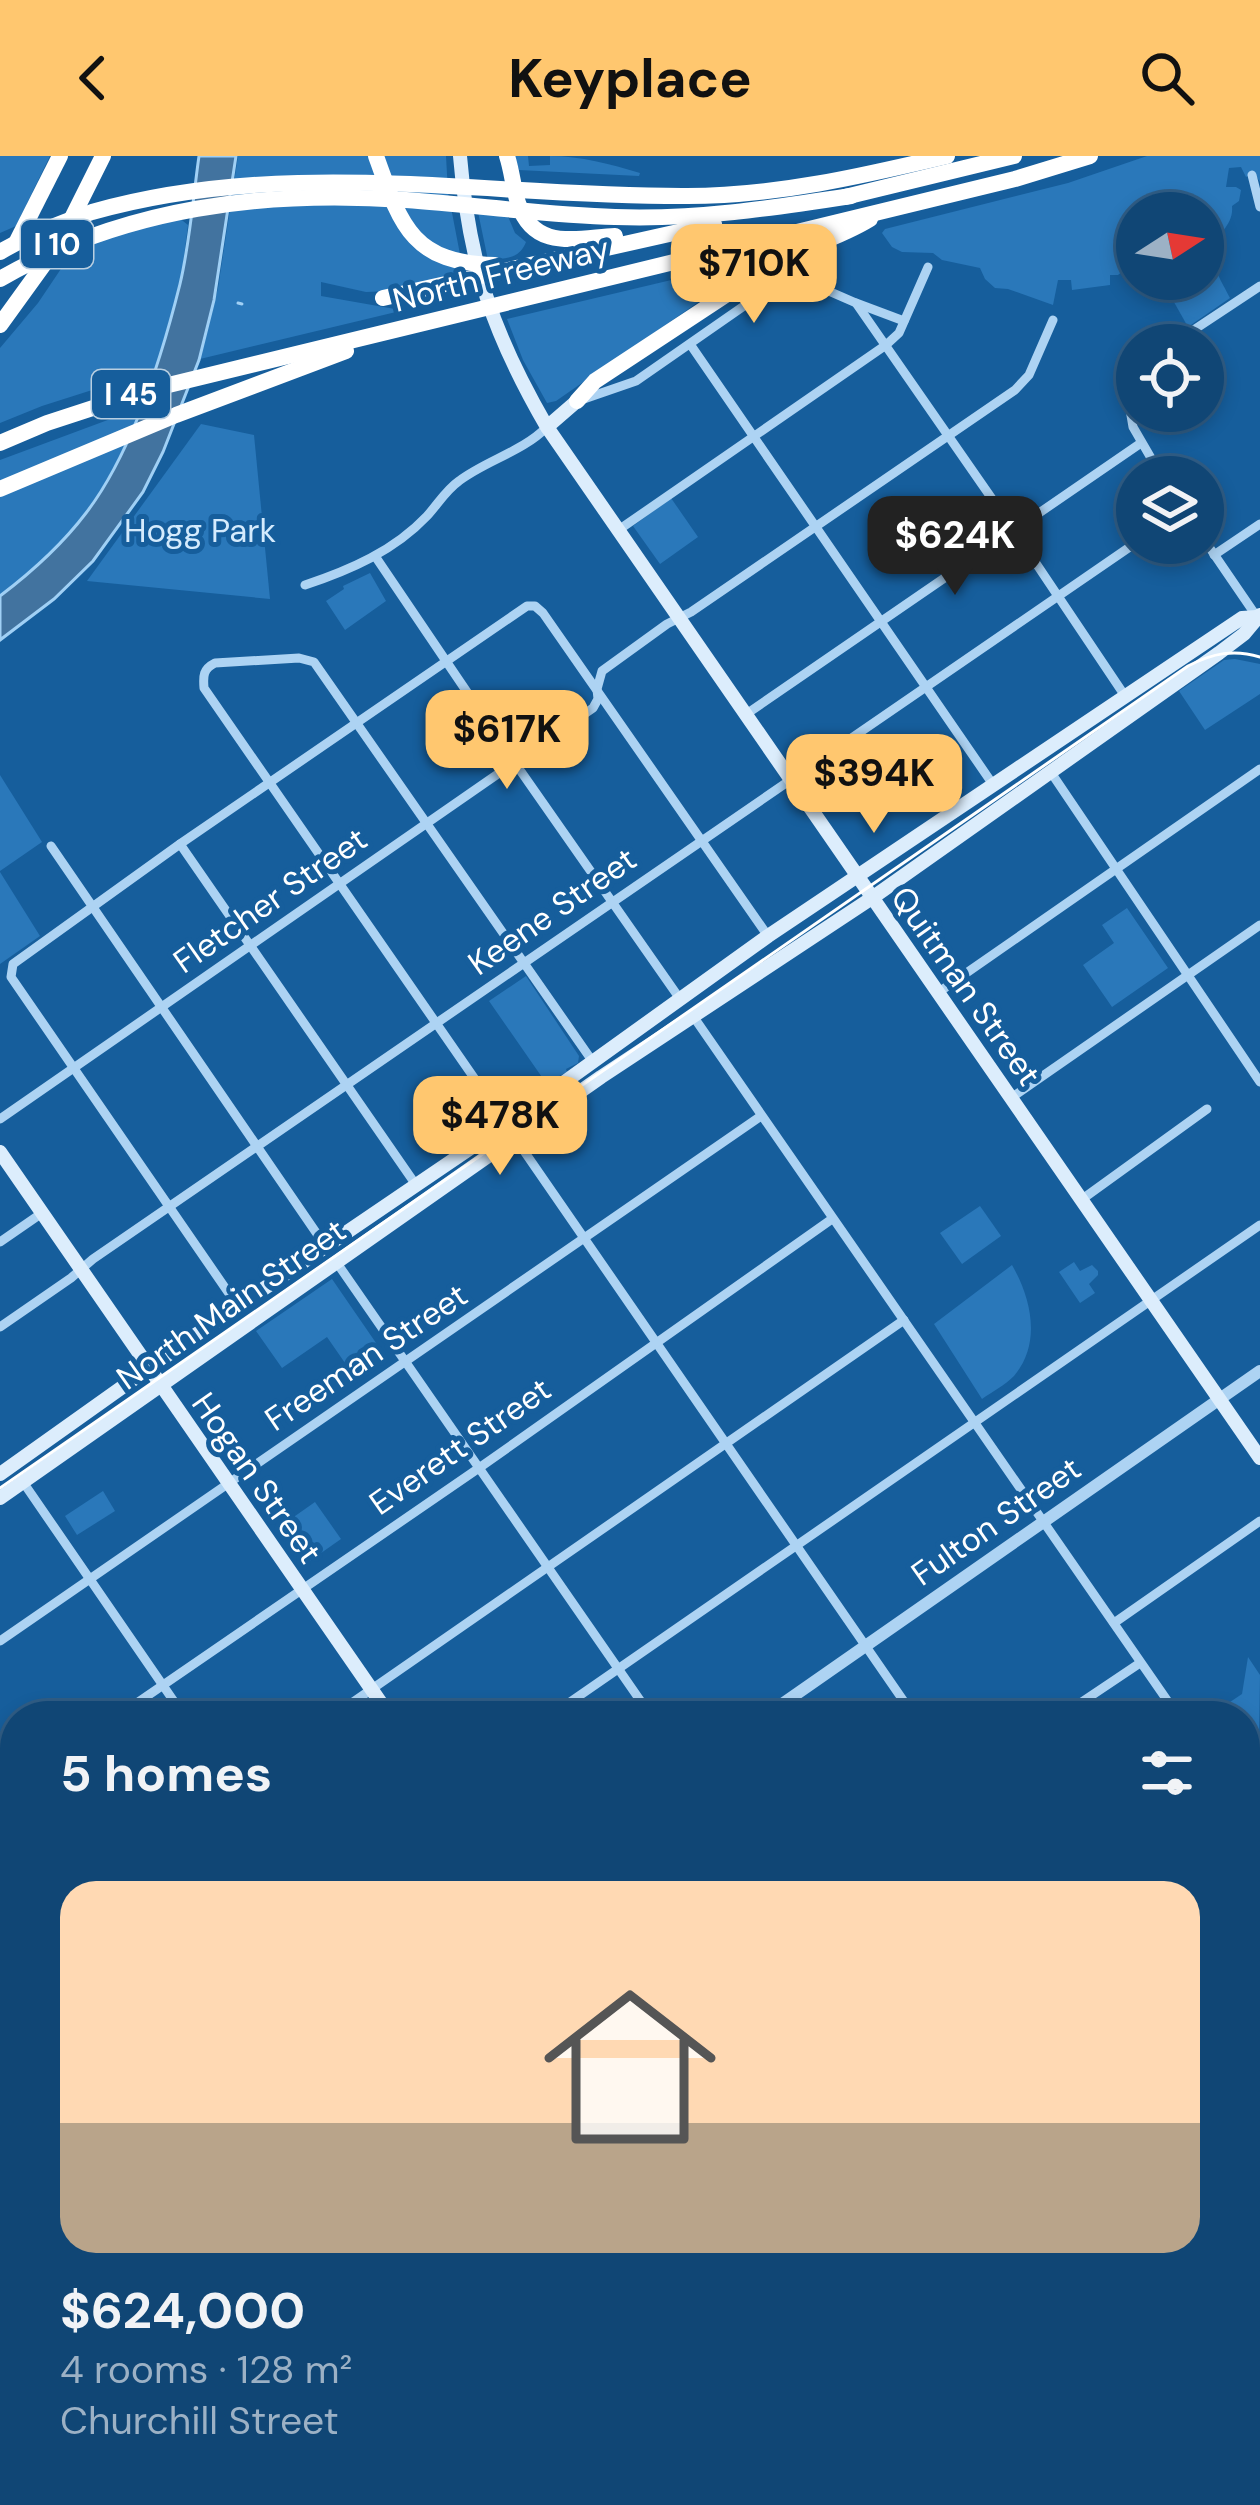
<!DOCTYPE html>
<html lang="en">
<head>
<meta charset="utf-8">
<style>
	body { margin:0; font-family:"DM Sans",sans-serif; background:#194d7a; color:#f1f3f6; height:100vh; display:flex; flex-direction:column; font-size:45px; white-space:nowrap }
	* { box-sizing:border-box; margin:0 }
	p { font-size:39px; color:#9cb1c5 }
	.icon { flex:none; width:66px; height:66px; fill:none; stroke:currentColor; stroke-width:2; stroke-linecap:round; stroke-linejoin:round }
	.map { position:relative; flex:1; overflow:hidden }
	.sheet { position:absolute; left:0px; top:1545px; width:1260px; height:804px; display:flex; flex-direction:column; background:#104675; border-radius:48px 48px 0 0; box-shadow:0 6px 18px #0003,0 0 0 3px #305e87 }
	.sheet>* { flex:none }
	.needle { width:78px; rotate:78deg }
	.fabs { position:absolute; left:1116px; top:36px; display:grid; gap:24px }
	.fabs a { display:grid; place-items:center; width:108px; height:108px; border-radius:50%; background:#104675; box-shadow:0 6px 18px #0003,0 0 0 3px #305e87; font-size:60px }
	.price { position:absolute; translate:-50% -102px; padding:0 27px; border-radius:24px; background:#ffc76f; color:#111; font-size:39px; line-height:78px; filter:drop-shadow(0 3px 6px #0008) }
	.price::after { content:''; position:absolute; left:50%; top:72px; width:36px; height:27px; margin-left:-18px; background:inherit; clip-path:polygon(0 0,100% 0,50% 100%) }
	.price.active { background:#222; color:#fff }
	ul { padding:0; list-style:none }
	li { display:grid; align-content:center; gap:24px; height:636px; padding:0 60px }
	li span { display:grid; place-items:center; height:372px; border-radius:36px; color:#555 }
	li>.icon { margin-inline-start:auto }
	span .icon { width:216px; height:216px; fill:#fffc; stroke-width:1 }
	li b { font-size:51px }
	h2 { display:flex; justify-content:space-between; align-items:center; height:144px; padding:0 60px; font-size:51px }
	header { display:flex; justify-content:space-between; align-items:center; height:156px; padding:0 60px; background:#ffc76f; color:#111; font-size:54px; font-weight:700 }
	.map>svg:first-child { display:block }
	.green { fill:#2a78ba }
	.water { fill:#42739f; stroke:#a0d0f5; stroke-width:3 }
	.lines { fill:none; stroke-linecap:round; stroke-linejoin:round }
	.stream { stroke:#a0d0f5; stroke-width:3 }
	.minor { stroke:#add3f3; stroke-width:9 }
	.tertiary { stroke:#add3f3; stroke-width:12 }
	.secondary { stroke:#dcedfc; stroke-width:14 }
	.motorway { stroke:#fff; stroke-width:16 }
	.tram { stroke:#fff; stroke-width:3 }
	.labels { text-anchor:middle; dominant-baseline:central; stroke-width:10; stroke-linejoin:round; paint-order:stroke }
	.shield { fill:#165e9c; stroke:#b9cfe1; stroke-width:3 }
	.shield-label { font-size:30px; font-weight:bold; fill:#fff }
	.street-label { font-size:33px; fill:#fff; stroke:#165e9c }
	.park-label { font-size:33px; fill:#d5ebfd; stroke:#165e9c }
</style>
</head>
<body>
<header><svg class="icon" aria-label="back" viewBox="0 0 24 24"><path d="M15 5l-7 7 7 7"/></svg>Keyplace<svg class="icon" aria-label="search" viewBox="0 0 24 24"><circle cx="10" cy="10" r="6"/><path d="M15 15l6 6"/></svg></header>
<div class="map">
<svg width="1260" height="2349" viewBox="0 0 1260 2349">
	<rect width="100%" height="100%" fill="#165e9c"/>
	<g class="green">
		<polygon points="0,0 50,0 16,70 0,77"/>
		<polygon points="238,0 446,0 448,36 464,119 389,135 366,136 321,126 321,140 395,153 396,156 200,203 218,132"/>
		<path d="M515,0H528L529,10L550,9V0C581,0 610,8 640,17L639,20L519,14Z"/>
		<path d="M1147,0H1260V26L1254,17L1246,21L1241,11L1229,12L1226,31H1236L1241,34L1239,45L1232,50C1234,70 1216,77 1213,95C1210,109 1224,129 1230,142L1188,171L1161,123H1203V57H1137V104L1118,119H1110V129L1072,134L1071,124H1058L1053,149L1008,133L995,132L985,123L980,112L942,104L933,97L902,96L892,91L882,77L885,73L1068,27Z"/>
		<path d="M478,56L507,58L515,77L526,86C519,104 505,102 488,104Z"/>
		<polygon points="178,61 188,69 181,124 155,214 42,250 0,267 0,192 38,147 75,92"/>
		<polygon points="768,101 769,104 697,147 556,245 547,247 523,204 507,163"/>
		<path d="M140,252C110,334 69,387 0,440V304Z"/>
		<polygon points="201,268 254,279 270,443 87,425"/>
		<polygon points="671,342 698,381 660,408 633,370"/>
		<polygon points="370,417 386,445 345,474 326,445 344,433 343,430"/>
		<polygon points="1235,503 1260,508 1260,538 1205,574 1179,535 1224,504"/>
		<polygon points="0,619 42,686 0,715"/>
		<polygon points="0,716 40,780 0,808"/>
		<polygon points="1127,752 1168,812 1112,851 1083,809 1114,787 1102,769"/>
		<polygon points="526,820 579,900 578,907 566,913 567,916 546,927 489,845"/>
		<polygon points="980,1050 1001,1080 962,1108 940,1077"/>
		<polygon points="1074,1106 1080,1115 1092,1109 1098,1115 1098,1119 1089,1128 1095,1137 1080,1147 1059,1116"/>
		<path d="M1012,1109C1031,1142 1042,1187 1014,1220C1005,1229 992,1236 982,1243L934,1168Z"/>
		<polygon points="332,1123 385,1200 354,1220 327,1181 282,1212 256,1175"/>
		<polygon points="103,1335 115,1355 77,1379 65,1360"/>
		<polygon points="315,1346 341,1383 304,1409 278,1372"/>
		<polygon points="1248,1501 1260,1519 1258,1652 1245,1633 1245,1560 1209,1560 1242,1538"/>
		<polygon points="15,2095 15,2150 0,2161 0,2105"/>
	</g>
	<path class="water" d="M199,0H236L214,144L199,204L163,296L143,336L93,405L54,443L0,484V440C33,415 61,390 86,357C132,297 162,200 180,128C190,86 193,42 199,0Z"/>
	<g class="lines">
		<polyline class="stream" points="238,147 242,148"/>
		<g class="minor">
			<polyline points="1252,19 1260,51"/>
			<polyline points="856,147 904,165"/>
			<polyline points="690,188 994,630"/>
			<polyline points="1171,189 1260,130"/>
			<polyline points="1137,212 1127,223 1126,230 1133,271 1162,321"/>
			<polyline points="581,244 636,225 784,122 801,123 856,147 1013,373 1125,540"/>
			<polyline points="617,375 886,189 899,177 928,111"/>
			<polyline points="1203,382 1257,461"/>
			<polyline points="1214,399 1260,368"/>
			<polyline points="375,400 515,607 680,843"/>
			<path d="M305,429C350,414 394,395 427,360C438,348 446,334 459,325C487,304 522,296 547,271"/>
			<polyline points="745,559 1141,287"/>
			<polyline points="1050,615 1260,926"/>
			<polyline points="180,688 416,1029"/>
			<polyline points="51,690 326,1091"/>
			<polyline points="939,836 1260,613"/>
			<polyline points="693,860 1178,1560"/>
			<polyline points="1011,942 1260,769"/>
			<polyline points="0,963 593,552 598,543 597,533 602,515 667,468 691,456 1015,234 1029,219 1053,164"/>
			<path d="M506,968L204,532C203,520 203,513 215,507L299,502L314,506L593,906"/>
			<polyline points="515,982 914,1560"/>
			<polyline points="1081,1044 1207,953"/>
			<polyline points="0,1086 42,1057"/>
			<polyline points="337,1107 651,1560"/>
			<polyline points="239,1152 11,821 13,808 180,688 527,450 535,450 543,457 768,780"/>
			<polyline points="0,1171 71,1122 93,1103 1137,386"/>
			<polyline points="23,1326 184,1560"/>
			<polyline points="1114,1467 1260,1365"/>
			<polyline points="0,1485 761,960"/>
			<polyline points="118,1560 479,1312 832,1063"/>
			<polyline points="333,1560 904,1164"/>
			<polyline points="550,1560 1260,1069"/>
			<polyline points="1061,1560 1140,1507"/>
			<polyline points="0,1594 15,1616"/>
			<polyline points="0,1641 15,1631"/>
			<polyline points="0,1790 15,1780"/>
			<polyline points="0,1893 15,1914"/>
			<polyline points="0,1935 15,1925"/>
			<polyline points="1245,1994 1260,2062"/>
			<polyline points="1245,2170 1260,2167"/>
			<polyline points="1245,2299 1260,2295"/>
			<polyline points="281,2334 287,2349"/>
			<polyline points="1151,2334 1154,2349"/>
			<polyline points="437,2349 505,2334"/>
			<polyline points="1019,2349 1088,2334"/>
		</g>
		<g class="tertiary">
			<polyline points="765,1560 1260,1215"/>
			<polyline points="1245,1831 1260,1828"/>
			<polyline points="0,2087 15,2077"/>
			<polyline points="0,2190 15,2212"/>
			<polyline points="91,2334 99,2349"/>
		</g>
		<g class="secondary">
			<path d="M460,0C469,108 493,178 547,271L1260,1302"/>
			<polyline points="547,271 577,245"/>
			<polyline points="0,996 390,1560"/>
			<polyline points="0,1318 197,1178 506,968 768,780 1242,462 1257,461"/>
			<polyline points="0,1342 601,921 872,742 1219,497 1244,478 1260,459"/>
			<polyline points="783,2334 786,2349"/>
		</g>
		<g class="motorway">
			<path d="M376,0C401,70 412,107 495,109"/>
			<path d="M507,0C512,15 513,31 518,47C534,95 575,82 615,80"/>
			<polyline points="845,41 1014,0"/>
			<polyline points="71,64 103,0"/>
			<polyline points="17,85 60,0"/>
			<path d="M0,96C29,79 60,67 92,56C290,0 485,41 687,40C776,40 862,20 947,0"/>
			<path d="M0,123C125,51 265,34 406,44C476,49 545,59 615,61C695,64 773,52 851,40"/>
			<polyline points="383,142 714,68"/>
			<polyline points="0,169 52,97"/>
			<path d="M577,245L595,225L777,105C808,90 841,81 870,63"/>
			<polyline points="0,287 47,267 148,234 1015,23 1090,0"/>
			<polyline points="0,333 176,259 346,195"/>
		</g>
		<path class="tram" d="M0,1332L1188,510C1213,497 1234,493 1260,501"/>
	</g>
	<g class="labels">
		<g class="shield">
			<rect x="21" y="64" width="72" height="48" rx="9"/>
			<rect x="92" y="214" width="78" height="48" rx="9"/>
		</g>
		<g class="shield-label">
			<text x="57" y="88">I 10</text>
			<text x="131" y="238">I 45</text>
		</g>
		<g class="street-label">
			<text transform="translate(501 118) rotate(-14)">North Freeway</text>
			<text transform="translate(270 744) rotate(-35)">Fletcher Street</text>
			<text transform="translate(552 755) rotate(-35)">Keene Street</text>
			<text transform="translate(966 830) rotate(55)">Quitman Street</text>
			<text transform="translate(231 1148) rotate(-35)">North Main Street</text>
			<text transform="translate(366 1201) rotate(-34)">Freeman Street</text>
			<text transform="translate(460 1290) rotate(-35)">Everett Street</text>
			<text transform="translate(257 1322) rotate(55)">Hogan Street</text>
			<text transform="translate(996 1365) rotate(-35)">Fulton Street</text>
		</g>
		<g class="park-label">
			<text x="200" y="374">Hogg Park</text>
		</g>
	</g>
</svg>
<div class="fabs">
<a><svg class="needle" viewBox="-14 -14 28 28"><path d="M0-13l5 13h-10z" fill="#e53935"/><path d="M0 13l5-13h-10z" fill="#9cb1c5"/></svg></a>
<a><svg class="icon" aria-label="locate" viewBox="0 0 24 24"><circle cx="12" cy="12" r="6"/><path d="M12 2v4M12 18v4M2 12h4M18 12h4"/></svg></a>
<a><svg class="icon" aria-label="layers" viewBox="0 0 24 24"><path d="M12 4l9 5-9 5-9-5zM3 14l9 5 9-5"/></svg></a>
</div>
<b class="price" style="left:754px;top:170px">$710K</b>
<b class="price active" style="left:955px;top:442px">$624K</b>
<b class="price" style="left:507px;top:636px">$617K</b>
<b class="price" style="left:874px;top:680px">$394K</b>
<b class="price" style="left:500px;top:1022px">$478K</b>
<section class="sheet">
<h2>5 homes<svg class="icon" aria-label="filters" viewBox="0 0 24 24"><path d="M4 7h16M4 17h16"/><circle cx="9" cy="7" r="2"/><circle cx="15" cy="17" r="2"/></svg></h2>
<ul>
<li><span style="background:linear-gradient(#ffd9b3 65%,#b9a48a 0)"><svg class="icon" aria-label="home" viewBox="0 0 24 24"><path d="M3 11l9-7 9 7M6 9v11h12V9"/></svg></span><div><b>$624,000</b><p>4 rooms · 128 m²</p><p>Churchill Street</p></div></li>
</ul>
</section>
</div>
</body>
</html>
